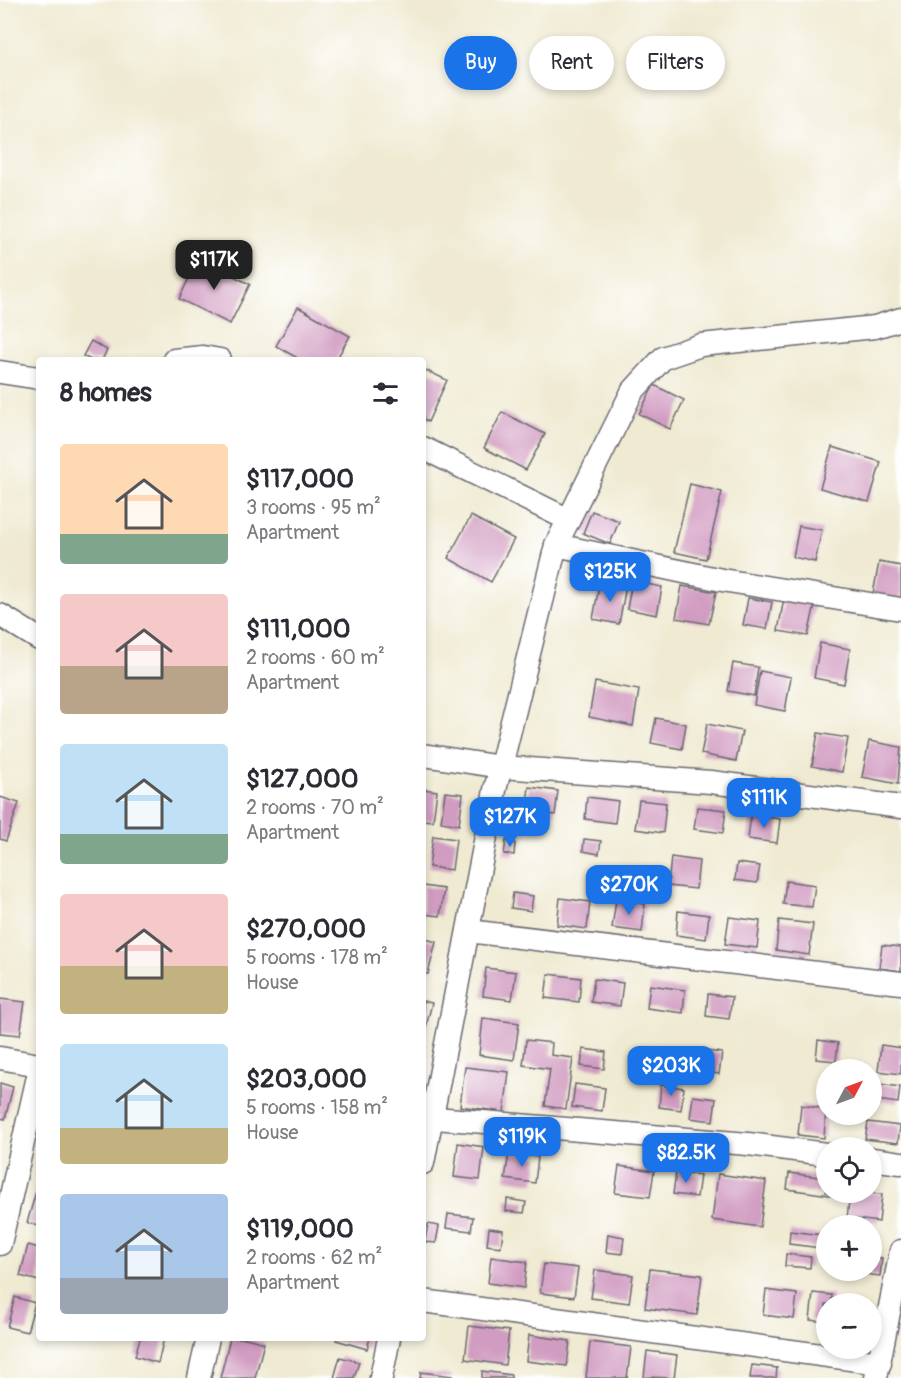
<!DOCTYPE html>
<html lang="en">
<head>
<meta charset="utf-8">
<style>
	body { margin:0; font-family:Pangolin,sans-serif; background:#f7f7f7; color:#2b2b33; height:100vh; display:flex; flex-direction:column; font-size:22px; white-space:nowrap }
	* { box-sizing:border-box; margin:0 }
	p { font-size:20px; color:#7c7c81 }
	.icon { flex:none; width:33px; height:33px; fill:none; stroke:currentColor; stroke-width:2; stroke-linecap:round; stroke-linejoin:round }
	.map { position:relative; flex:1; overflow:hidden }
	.details { position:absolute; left:36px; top:357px; width:390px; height:984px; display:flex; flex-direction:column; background:#fff; border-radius:6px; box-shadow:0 3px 9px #0003 }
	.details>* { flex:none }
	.hud { position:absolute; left:444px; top:36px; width:366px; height:54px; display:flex; gap:12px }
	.needle { width:39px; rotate:49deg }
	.buttons { position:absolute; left:816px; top:1059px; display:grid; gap:12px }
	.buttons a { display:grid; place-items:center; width:66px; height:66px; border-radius:50%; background:#fff; box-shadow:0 3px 9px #0003; font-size:30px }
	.price { position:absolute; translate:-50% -51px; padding:0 14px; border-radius:12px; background:#1a73e8; color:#fff; font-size:20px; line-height:39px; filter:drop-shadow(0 2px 3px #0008) }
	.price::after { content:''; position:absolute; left:50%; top:36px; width:18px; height:14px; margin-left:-9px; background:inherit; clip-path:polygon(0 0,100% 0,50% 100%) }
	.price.selected { background:#222; color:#fff }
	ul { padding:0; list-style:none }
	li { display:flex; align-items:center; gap:18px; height:150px; padding:0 24px }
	li span { display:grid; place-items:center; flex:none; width:168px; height:120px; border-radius:6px; color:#555 }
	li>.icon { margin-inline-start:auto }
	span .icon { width:72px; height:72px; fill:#fffc; stroke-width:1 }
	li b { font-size:26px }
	h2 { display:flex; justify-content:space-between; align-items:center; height:72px; padding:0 24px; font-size:26px }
	.chip { padding:0 21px; border-radius:27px; background:#fff; box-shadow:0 3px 9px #0003; font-size:21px; line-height:54px }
	.chip.selected { background:#1a73e8; color:#fff }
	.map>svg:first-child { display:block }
	.building { fill:#d19cc1 }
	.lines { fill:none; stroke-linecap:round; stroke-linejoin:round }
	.minor-casing { stroke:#6a6870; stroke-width:25 }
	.minor { stroke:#fff; stroke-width:22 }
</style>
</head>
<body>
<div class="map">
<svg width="901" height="1378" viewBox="0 0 901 1378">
	<rect width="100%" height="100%" fill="#fff"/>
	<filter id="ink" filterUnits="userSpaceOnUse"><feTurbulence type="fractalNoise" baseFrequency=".0167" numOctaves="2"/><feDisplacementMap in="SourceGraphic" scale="12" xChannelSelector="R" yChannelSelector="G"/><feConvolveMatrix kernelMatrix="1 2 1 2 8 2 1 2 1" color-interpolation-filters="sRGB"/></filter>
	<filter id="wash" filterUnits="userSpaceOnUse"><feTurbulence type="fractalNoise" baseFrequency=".008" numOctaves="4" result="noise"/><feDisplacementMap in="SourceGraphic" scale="24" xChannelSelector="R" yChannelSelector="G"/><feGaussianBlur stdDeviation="1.35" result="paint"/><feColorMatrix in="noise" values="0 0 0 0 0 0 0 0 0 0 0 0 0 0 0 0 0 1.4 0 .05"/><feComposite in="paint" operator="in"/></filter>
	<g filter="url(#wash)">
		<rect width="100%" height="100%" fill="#efead1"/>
		<g id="blocks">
			<g class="building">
				<polygon points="198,259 250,284 230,324 179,299"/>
				<polygon points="298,307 350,336 336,360 301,360 276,346"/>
				<polygon points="91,341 107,350 102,360 91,360 83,356"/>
				<polygon points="423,369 447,380 428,422 423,419"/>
				<polygon points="654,385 684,400 670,429 639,414"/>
				<polygon points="502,412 545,434 526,470 484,448"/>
				<polygon points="832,447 881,462 869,502 820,488"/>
				<polygon points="690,484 722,492 706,559 674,552"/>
				<polygon points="592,511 619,521 610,544 583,533"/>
				<polygon points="471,516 514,539 491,582 448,558"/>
				<polygon points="799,526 822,530 815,562 793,557"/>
				<polygon points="879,562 901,566 901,600 873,594"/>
				<polygon points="600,581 626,586 619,624 593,619"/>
				<polygon points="632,581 662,587 657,615 627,609"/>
				<polygon points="682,586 716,592 709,624 676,618"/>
				<polygon points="748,598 772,602 767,629 743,625"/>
				<polygon points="784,598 815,604 808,636 778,631"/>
				<polygon points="820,643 850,649 844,684 814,678"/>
				<polygon points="733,663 758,667 754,696 728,691"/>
				<polygon points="760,671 791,677 785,711 754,705"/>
				<polygon points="595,682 639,690 633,726 589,717"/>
				<polygon points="656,718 686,724 682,749 651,743"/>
				<polygon points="707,724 742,731 736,761 701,754"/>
				<polygon points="818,733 848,738 842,772 812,766"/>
				<polygon points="869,741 901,747 898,784 862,777"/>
				<polygon points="529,787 558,791 555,815 526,811"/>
				<polygon points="423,789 437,791 433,821 423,820"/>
				<polygon points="445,792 463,794 459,825 441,822"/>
				<polygon points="0,797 19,803 6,841 0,839"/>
				<polygon points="587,797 618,801 615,823 585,819"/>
				<polygon points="639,800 666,803 663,833 635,829"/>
				<polygon points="697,807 726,810 723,833 694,829"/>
				<polygon points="751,815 780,819 777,843 748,839"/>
				<polygon points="433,836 456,839 452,870 429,867"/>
				<polygon points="584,839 601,841 599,854 583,851"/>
				<polygon points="506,841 515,843 514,855 504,854"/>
				<polygon points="671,857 699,861 696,889 668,886"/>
				<polygon points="737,863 760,866 757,883 735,880"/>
				<polygon points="786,881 815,885 812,907 783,904"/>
				<polygon points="423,886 444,889 440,916 423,914"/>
				<polygon points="513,893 533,896 531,911 511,908"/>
				<polygon points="560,898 590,902 587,929 557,925"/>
				<polygon points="616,900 645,904 642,932 612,928"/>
				<polygon points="678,911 709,915 706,939 676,935"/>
				<polygon points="729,917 760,921 757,948 725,944"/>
				<polygon points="779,920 813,924 809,955 776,950"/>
				<polygon points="423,938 436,942 428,974 423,973"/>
				<polygon points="882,945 901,947 901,971 879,968"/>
				<polygon points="486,968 516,972 512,1000 483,996"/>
				<polygon points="548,974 581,978 579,1002 545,998"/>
				<polygon points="594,979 623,983 620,1006 591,1002"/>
				<polygon points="650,985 685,990 683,1013 647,1008"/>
				<polygon points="708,994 732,997 729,1019 706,1016"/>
				<polygon points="0,999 25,1002 20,1035 0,1033"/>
				<polygon points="423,1001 432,1003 424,1035 423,1035"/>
				<polygon points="483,1018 519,1023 514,1060 479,1055"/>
				<polygon points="526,1040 552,1043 551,1055 573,1058 566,1109 545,1106 550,1069 523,1065"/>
				<polygon points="818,1040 838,1043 836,1061 816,1059"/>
				<polygon points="881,1045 901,1048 901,1074 878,1071"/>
				<polygon points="583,1049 606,1052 604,1069 581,1066"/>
				<polygon points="698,1050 722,1053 719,1074 696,1071"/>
				<polygon points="647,1053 686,1058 683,1082 644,1077"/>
				<polygon points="465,1067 509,1072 504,1112 460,1106"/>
				<polygon points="0,1083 13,1087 5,1119 0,1118"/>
				<polygon points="575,1084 605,1088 602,1111 572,1107"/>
				<polygon points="879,1084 900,1087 898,1103 877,1100"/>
				<polygon points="661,1085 684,1088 681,1110 659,1107"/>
				<polygon points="693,1096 716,1099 713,1121 690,1118"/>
				<polygon points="801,1105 826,1109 824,1138 798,1135"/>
				<polygon points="868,1122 900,1126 898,1143 865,1139"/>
				<polygon points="458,1143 484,1147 480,1180 454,1177"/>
				<polygon points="509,1153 538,1157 535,1183 505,1179"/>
				<polygon points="619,1166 654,1171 650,1197 615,1193"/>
				<polygon points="676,1172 700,1175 697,1197 673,1194"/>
				<polygon points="789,1173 826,1178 826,1192 837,1192 836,1196 787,1189"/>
				<polygon points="718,1174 766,1181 760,1227 712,1220"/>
				<polygon points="39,1181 39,1226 27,1223"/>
				<polygon points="850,1192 882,1194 879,1222 847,1218"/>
				<polygon points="507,1199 526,1202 524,1213 506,1211"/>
				<polygon points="448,1214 473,1217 471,1231 446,1228"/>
				<polygon points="428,1224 439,1226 436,1243 425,1242"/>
				<polygon points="489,1228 503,1230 501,1247 487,1245"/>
				<polygon points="790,1231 822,1235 821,1248 789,1244"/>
				<polygon points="608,1234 624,1237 622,1254 606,1252"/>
				<polygon points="28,1245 39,1248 39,1281 20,1276"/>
				<polygon points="786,1254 811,1257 810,1268 785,1266"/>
				<polygon points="491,1257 527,1262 524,1288 488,1283"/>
				<polygon points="872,1257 882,1258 880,1276 846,1272 872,1270"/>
				<polygon points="544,1264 578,1268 574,1297 540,1293"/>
				<polygon points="650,1269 702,1275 697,1315 645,1308"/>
				<polygon points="595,1270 633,1275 629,1303 591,1298"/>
				<polygon points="766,1290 797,1294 794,1319 763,1315"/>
				<polygon points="813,1293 832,1295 831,1304 826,1304 826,1322 810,1320"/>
				<polygon points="15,1297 35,1303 27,1332 7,1327"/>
				<polygon points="469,1326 509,1331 505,1365 465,1359"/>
				<polygon points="529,1335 570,1341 567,1366 526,1361"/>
				<polygon points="140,1338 164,1338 158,1363 135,1356"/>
				<polygon points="230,1338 246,1338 264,1343 255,1378 220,1378"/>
				<polygon points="337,1338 370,1338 367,1349 336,1340"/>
				<polygon points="590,1342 631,1347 627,1378 586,1378"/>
				<polygon points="647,1351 677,1355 674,1378 644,1377"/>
				<polygon points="340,1357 359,1362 354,1378 334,1378"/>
				<polygon points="752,1365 777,1368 776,1378 750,1378"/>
				<polygon points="482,1371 511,1375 511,1378 482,1378"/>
				<polygon points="421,1372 452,1376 452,1378 420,1378"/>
			</g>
		</g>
	</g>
	<g filter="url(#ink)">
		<use href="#blocks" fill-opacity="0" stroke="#6a6870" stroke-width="1.5"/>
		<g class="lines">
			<g class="minor-casing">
				<g id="minor">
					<polyline points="174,360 203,357 220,360"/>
					<polyline points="0,372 39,378"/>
					<polyline points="423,448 569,520"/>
					<polyline points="556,545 722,580 901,609"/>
					<polyline points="0,615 39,639"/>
					<polyline points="423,755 501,767 711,782 901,807"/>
					<polyline points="468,931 901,983"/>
					<polyline points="0,1058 39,1065"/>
					<polyline points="423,1117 748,1144 826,1154"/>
					<polyline points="872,1159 901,1163"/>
					<polyline points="423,1163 495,790 556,545 632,392 663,358 701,345 875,327 901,319"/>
					<polyline points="0,1244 39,1072"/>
					<polyline points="423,1301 880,1363"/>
					<polyline points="199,1378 208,1338"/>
					<polyline points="381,1378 389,1338"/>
					<polyline points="876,1378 901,1251"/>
				</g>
			</g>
			<use href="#minor" class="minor"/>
		</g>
	</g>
</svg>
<div class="buttons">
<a><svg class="needle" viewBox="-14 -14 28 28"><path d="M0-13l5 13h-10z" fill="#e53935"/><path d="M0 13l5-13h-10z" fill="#7c7c81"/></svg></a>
<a><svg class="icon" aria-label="locate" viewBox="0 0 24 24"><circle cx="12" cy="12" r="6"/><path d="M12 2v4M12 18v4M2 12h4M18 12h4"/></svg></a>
<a>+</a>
<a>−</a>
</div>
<b class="price selected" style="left:214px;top:291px">$117K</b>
<b class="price" style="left:610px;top:603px">$125K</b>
<b class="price" style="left:764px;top:829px">$111K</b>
<b class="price" style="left:510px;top:848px">$127K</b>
<b class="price" style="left:629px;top:916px">$270K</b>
<b class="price" style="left:671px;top:1097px">$203K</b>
<b class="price" style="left:522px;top:1168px">$119K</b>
<b class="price" style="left:686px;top:1184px">$82.5K</b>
<div class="hud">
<a class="chip selected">Buy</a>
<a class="chip">Rent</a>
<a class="chip">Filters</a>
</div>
<section class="details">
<h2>8 homes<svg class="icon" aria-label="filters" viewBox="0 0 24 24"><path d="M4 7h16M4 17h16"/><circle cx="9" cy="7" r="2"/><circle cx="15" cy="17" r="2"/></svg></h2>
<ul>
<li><span style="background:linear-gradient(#ffd9b3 75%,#7fa58c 0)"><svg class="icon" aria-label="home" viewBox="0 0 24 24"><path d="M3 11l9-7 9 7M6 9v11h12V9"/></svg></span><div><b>$117,000</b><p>3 rooms · 95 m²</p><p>Apartment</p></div></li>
<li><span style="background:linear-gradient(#f6c9c9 60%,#b9a48a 0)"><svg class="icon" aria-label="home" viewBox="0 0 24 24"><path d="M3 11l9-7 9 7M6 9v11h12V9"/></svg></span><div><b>$111,000</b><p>2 rooms · 60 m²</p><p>Apartment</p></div></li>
<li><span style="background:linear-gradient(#bfe0f5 75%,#7fa58c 0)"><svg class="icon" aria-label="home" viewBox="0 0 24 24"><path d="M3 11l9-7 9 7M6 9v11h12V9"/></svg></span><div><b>$127,000</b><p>2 rooms · 70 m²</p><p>Apartment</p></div></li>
<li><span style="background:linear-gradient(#f6c9c9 60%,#c2b280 0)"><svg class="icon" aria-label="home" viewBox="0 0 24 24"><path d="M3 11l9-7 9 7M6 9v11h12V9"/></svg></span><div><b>$270,000</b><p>5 rooms · 178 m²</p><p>House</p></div></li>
<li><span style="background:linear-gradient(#bfe0f5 70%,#c2b280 0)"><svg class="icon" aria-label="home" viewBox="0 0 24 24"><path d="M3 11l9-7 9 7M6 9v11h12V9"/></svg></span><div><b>$203,000</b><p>5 rooms · 158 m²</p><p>House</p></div></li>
<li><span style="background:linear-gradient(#a9c7e8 70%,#9aa5b1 0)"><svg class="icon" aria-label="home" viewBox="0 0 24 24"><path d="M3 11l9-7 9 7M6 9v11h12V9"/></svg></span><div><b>$119,000</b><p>2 rooms · 62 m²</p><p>Apartment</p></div></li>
</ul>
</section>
</div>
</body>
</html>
